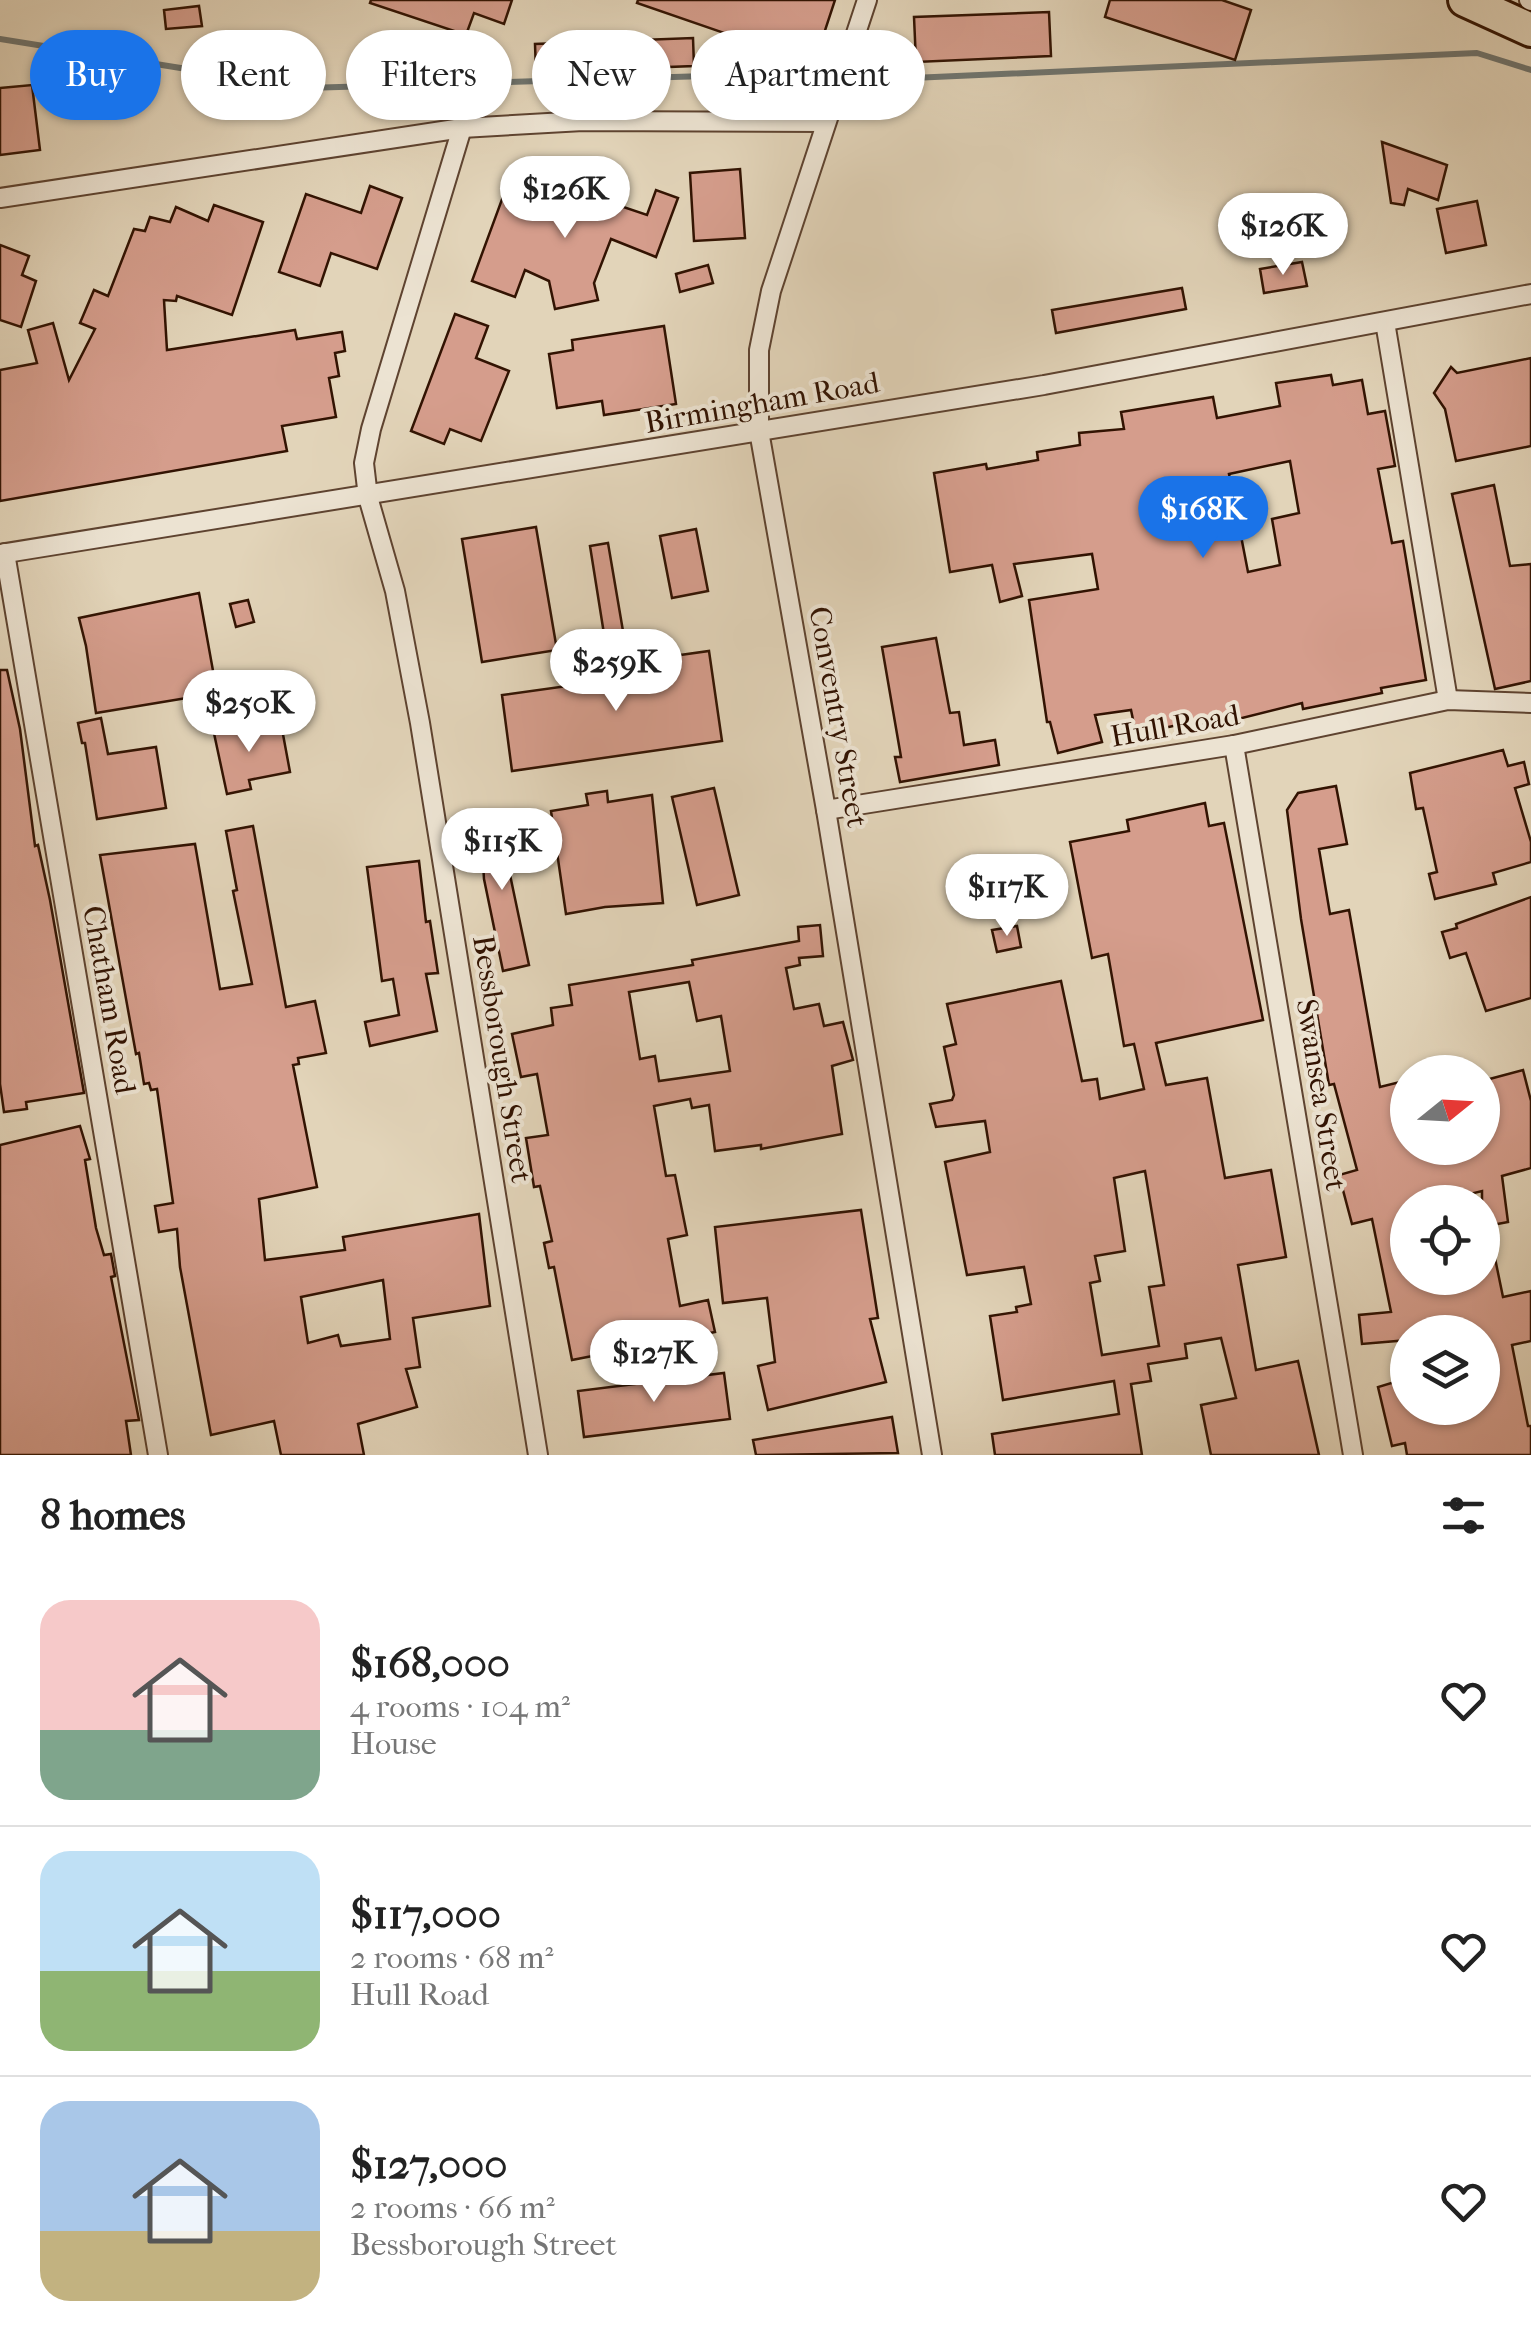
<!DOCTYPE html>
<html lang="en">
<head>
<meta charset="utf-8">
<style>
	body { margin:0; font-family:"IM FELL French Canon",serif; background:#f6f6f6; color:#222; height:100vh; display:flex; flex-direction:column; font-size:38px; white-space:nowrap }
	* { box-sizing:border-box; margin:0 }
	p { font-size:32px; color:#767676 }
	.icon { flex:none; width:55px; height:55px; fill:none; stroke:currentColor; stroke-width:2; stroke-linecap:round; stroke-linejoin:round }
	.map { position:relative; height:1455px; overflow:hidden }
	.side { display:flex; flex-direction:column; background:#fff; flex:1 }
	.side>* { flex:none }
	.banner { position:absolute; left:30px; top:30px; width:1000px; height:90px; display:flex; gap:20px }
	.needle { width:65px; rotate:72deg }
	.controls { position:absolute; left:1390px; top:1055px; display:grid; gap:20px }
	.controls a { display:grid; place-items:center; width:110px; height:110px; border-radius:50%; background:#fff; box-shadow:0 2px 8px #0004; font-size:50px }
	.price { position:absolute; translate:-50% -85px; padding:0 22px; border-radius:35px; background:#fff; color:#222; font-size:32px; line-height:65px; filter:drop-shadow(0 2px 5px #0008) }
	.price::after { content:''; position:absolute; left:50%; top:60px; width:30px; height:22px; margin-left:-15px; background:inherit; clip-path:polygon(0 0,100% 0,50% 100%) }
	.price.active { background:#1a73e8; color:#fff }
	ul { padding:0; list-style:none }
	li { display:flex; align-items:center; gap:30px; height:250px; padding:0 40px }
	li+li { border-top:2px solid #e0e0e0 }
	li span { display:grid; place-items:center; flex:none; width:280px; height:200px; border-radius:30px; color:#555 }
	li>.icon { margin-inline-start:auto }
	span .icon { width:120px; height:120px; fill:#fffc; stroke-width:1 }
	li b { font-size:42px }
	h2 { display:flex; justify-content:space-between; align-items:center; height:120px; padding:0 40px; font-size:42px }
	.chip { padding:0 35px; border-radius:45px; background:#fff; box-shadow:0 2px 8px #0004; font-size:35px; line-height:90px }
	.chip.active { background:#1a73e8; color:#fff }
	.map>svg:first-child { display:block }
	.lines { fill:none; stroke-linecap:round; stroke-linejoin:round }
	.stream { stroke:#6f7570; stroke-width:6 }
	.building { fill:#d59d8c; stroke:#321302; stroke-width:2.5; fill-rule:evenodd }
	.street-casing { stroke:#5e4330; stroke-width:22 }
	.highway-casing { stroke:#321302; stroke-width:38 }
	.street { stroke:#ece3d2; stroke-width:18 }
	.highway { stroke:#e2d4b9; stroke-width:32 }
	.labels { text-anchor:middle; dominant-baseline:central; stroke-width:8; stroke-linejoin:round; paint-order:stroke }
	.street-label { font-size:30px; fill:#321302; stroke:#ece3d2 }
</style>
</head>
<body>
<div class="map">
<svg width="1531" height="1455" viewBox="0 0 1531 1455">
	<rect width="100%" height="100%" fill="#e2d4b9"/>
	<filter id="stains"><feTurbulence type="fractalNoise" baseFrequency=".002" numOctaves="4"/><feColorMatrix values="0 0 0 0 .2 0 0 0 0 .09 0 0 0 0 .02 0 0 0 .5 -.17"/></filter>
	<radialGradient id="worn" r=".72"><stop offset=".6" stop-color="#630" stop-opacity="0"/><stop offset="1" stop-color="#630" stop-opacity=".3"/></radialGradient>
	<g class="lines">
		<g class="stream">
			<polyline points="0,39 305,88 774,74"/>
			<polyline points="912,78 1477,53 1531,70"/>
		</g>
	</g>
	<g class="building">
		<polygon points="371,0 512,0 504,24 474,13 466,35 370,3"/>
		<polygon points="638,0 835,0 814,64 637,3"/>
		<polygon points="1110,0 1222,0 1251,10 1235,60 1105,17"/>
		<polygon points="199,6 202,26 166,29 164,10"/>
		<polygon points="1049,12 1051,56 916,62 914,17"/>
		<polygon points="693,38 694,66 536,72 535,44"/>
		<polygon points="32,85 40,150 0,155 0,88"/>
		<polygon points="1382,142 1447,165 1438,200 1408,189 1404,205 1391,203"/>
		<polygon points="740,169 745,238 694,241 690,173"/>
		<polygon points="508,183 563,204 570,189 647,215 656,190 678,198 656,257 611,239 594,283 598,300 555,309 549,281 525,270 515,297 472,281"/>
		<polygon points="370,186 402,198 377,269 331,253 320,286 279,272 306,194 361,213"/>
		<polygon points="1477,201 1486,245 1446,253 1437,209"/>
		<polygon points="214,205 263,222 232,315 177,296 176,301 164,300 167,350 295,330 297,339 342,332 345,351 335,353 339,376 329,378 336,417 282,426 287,451 0,501 0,370 37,363 28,330 53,323 69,380 95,329 80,323 94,290 108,296 134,229 145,231 150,217 170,222 176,207 208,221"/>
		<polygon points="0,245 29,256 22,275 36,281 21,327 0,320"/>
		<polygon points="1302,262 1307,286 1264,293 1260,269"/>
		<polygon points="708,265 713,283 680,292 676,274"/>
		<polygon points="1182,288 1186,309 1056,333 1052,310"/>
		<polygon points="455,314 488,326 476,358 509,371 481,441 450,429 444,444 411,431"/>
		<polygon points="664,326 676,404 604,415 602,401 557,408 549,354 573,350 572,340"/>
		<polygon points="1531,358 1531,446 1456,461 1445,409 1434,393 1451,367 1457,373"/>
		<path d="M1331,375L1333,385L1362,380L1368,414L1385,411L1395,466L1378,469L1392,543L1403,541L1426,680L1381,688L1382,693L1303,709L1302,703L1222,723L1202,726L1201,720L1136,734L1131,710L1095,715L1102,742L1058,753L1050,722H1047L1029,600L1098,589L1092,554L1014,564L1022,596L1000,602L992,565L950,572L934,473L986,464L987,469L1038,460L1037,452L1080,445L1079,433L1124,429L1121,412L1213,397L1217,418L1280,406L1276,383ZM1290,461L1299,513L1272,519L1280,565L1248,572L1229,474Z"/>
		<polygon points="1494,485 1510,566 1531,564 1531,681 1495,689 1452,494"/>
		<polygon points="536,527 557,650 482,662 462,539"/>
		<polygon points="696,529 708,591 672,598 660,536"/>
		<polygon points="608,543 623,631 604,634 590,546"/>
		<polygon points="199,593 217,693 96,713 86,646 79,618"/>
		<polygon points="248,600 254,622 236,627 230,604"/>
		<polygon points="936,638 950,713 959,712 964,745 995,740 999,765 900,782 895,757 901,757 882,647"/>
		<polygon points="709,651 722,741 512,771 502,695 625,678 623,663"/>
		<polygon points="0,670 7,670 20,729 35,846 38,845 50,900 84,1093 26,1102 27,1109 4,1112 0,1084"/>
		<polygon points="101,718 108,754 156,747 166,808 97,819 85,743 82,743 78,723"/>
		<polygon points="238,719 242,737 282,729 290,772 249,780 251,789 227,794 212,724"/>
		<polygon points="1503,750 1508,766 1524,762 1529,784 1515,788 1531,842 1531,862 1493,873 1496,884 1435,899 1429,874 1437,872 1423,808 1416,809 1410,773"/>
		<polygon points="1336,786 1347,844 1319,849 1330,914 1349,910 1380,1087 1408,1080 1408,1148 1482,1148 1482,1081 1523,1070 1531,1101 1531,1168 1502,1176 1508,1222 1482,1227 1482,1191 1437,1202 1408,1202 1408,1278 1482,1278 1482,1234 1490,1234 1503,1297 1531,1291 1531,1341 1512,1345 1528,1426 1531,1426 1531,1455 1407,1455 1405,1443 1392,1446 1378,1387 1408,1378 1408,1408 1482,1408 1482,1332 1408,1332 1408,1340 1362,1344 1359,1315 1391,1312 1372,1219 1352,1224 1339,1175 1357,1170 1334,1084 1329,1085 1301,919 1287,810 1298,793"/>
		<polygon points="714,788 739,895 697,905 672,797"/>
		<polygon points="607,791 608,802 652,795 663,903 605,907 566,914 551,811 588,805 586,794"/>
		<path d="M1205,803L1209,826L1224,823L1263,1020L1156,1043L1166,1085L1207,1078L1225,1178L1271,1170L1286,1257L1238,1265L1256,1370L1298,1361L1319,1455H1211L1201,1405L1236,1398L1221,1338L1185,1344L1187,1358L1148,1364L1151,1381L1131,1384L1142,1455H995L992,1434L1119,1414L1114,1381L1003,1400L990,1316L1017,1312L1016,1307L1031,1304L1024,1267L967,1275L945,1162L990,1152L985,1121L936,1127L930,1104L952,1100L954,1095L944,1047L956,1044L947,1004L1061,981L1082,1081L1097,1079L1100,1099L1144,1089L1134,1044L1124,1046L1108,954L1092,958L1070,842L1129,831L1127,820ZM1145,1171L1164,1285L1149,1287L1159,1346L1102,1355L1090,1283L1100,1281L1095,1256L1125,1251L1114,1178Z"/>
		<polygon points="506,818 513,870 509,870 529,965 503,971 484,879 482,846 476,824"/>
		<path d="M253,826L286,1007L315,1001L326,1053L298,1058L299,1064L293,1065L317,1187L259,1199L265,1260L345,1250L343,1237L479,1214L490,1306L413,1318L420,1367L406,1369L417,1407L358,1424L364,1455H281L274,1421L211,1435L180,1267L177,1229L159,1232L155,1206L173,1203L157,1089L151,1090L149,1083L144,1084L139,1053L136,1054L100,855L195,844L220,989L252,984L233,891L237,890L226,831ZM383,1280L390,1339L341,1346L338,1335L308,1343L301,1297Z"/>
		<polygon points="419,861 426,922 430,921 438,973 426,974 437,1031 370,1046 365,1022 399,1015 393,979 382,981 367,867"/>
		<polygon points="1531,897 1531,998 1486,1011 1466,953 1450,958 1442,932 1457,928 1456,924"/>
		<path d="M820,925L823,956L799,958L800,965L786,968L794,1009L819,1004L824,1026L843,1022L853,1060L832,1066L842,1134L761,1149V1145L715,1151L709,1105L692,1108L690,1099L654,1106L666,1176L675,1175L687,1235L668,1239L680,1306L708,1300L715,1332L572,1360L554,1267L549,1268L544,1243L552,1241L540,1186L534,1187L526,1138L548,1135L537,1074L521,1077L512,1034L553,1025L551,1008L572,1005L569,985L693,965L692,960L799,941L798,927ZM689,982L697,1021L721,1016L730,1071L659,1081L655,1056L640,1059L629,992Z"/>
		<polygon points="1017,926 1021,947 997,952 992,930"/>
		<polygon points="80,1126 90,1159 85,1160 96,1228 104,1255 111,1254 115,1276 111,1277 139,1420 126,1421 131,1455 0,1455 0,1145"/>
		<polygon points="861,1210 878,1318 870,1319 886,1382 768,1410 758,1366 775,1362 767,1298 723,1303 715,1227"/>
		<polygon points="724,1373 730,1419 584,1437 578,1391"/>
		<polygon points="892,1417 898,1453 756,1455 753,1440"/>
	</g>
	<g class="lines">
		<g class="street-casing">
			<g id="street">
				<polyline points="867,0 771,291 759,350 759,431 826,810 932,1455"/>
				<polyline points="1529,0 1531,1"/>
				<polyline points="462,128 371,429 364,463 368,497 395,591 420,723 538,1455"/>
				<polyline points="0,198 462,128 583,121 824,122"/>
				<polyline points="1385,322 1448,700"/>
				<polyline points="5,553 158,1455"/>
				<polyline points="0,554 1044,385 1531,294"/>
				<polyline points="1234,745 1353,1455"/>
				<polyline points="826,810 1234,745 1448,700 1531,703"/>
			</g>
		</g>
		<g class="highway-casing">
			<polyline id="highway" points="1465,0 1531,30"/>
		</g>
		<use href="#street" class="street"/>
		<use href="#highway" class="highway"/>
	</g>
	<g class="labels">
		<g class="street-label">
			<text transform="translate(762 403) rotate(-10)">Birmingham Road</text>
			<text transform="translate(838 717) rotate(80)">Conventry Street</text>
			<text transform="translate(1175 726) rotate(-10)">Hull Road</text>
			<text transform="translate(109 1000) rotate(80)">Chatham Road</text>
			<text transform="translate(502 1059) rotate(81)">Bessborough Street</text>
			<text transform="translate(1321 1095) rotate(81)">Swansea Street</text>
		</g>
	</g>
	<rect width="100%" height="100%" filter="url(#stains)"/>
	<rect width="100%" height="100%" fill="url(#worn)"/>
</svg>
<div class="controls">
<a><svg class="needle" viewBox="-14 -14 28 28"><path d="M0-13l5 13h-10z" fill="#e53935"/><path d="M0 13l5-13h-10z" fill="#767676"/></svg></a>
<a><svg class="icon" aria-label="locate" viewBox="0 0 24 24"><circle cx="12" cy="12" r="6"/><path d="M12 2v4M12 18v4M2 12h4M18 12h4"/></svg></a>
<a><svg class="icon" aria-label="layers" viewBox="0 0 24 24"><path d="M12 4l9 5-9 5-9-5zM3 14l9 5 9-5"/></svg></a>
</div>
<b class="price" style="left:565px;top:241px">$126K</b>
<b class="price" style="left:1283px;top:278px">$126K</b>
<b class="price active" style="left:1203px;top:561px">$168K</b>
<b class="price" style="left:616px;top:714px">$259K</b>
<b class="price" style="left:249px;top:755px">$250K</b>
<b class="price" style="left:502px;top:893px">$115K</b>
<b class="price" style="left:1007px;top:939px">$117K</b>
<b class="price" style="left:654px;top:1405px">$127K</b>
<div class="banner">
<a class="chip active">Buy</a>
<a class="chip">Rent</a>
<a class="chip">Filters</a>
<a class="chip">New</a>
<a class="chip">Apartment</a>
</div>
</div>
<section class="side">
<h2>8 homes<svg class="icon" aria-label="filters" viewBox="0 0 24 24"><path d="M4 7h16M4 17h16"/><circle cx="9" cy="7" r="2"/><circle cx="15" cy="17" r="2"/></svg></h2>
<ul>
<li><span style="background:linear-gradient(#f6c9c9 65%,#7fa58c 0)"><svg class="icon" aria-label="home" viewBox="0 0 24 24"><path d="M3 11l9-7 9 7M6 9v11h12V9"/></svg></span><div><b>$168,000</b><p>4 rooms · 104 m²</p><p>House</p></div><svg class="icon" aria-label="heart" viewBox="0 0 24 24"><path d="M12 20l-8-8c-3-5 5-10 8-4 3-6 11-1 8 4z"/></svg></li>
<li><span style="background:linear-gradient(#bfe0f5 60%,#8fb573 0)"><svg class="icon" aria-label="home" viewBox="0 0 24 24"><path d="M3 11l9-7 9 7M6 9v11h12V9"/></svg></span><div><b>$117,000</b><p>2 rooms · 68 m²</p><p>Hull Road</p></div><svg class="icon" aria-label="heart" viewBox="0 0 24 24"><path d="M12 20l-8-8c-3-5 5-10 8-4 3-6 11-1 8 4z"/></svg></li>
<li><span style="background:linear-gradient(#a9c7e8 65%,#c2b280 0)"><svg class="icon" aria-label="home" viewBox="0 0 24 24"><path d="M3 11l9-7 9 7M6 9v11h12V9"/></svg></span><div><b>$127,000</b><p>2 rooms · 66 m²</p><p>Bessborough Street</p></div><svg class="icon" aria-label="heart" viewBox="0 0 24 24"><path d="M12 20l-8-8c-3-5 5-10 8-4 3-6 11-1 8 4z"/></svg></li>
</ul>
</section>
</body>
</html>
